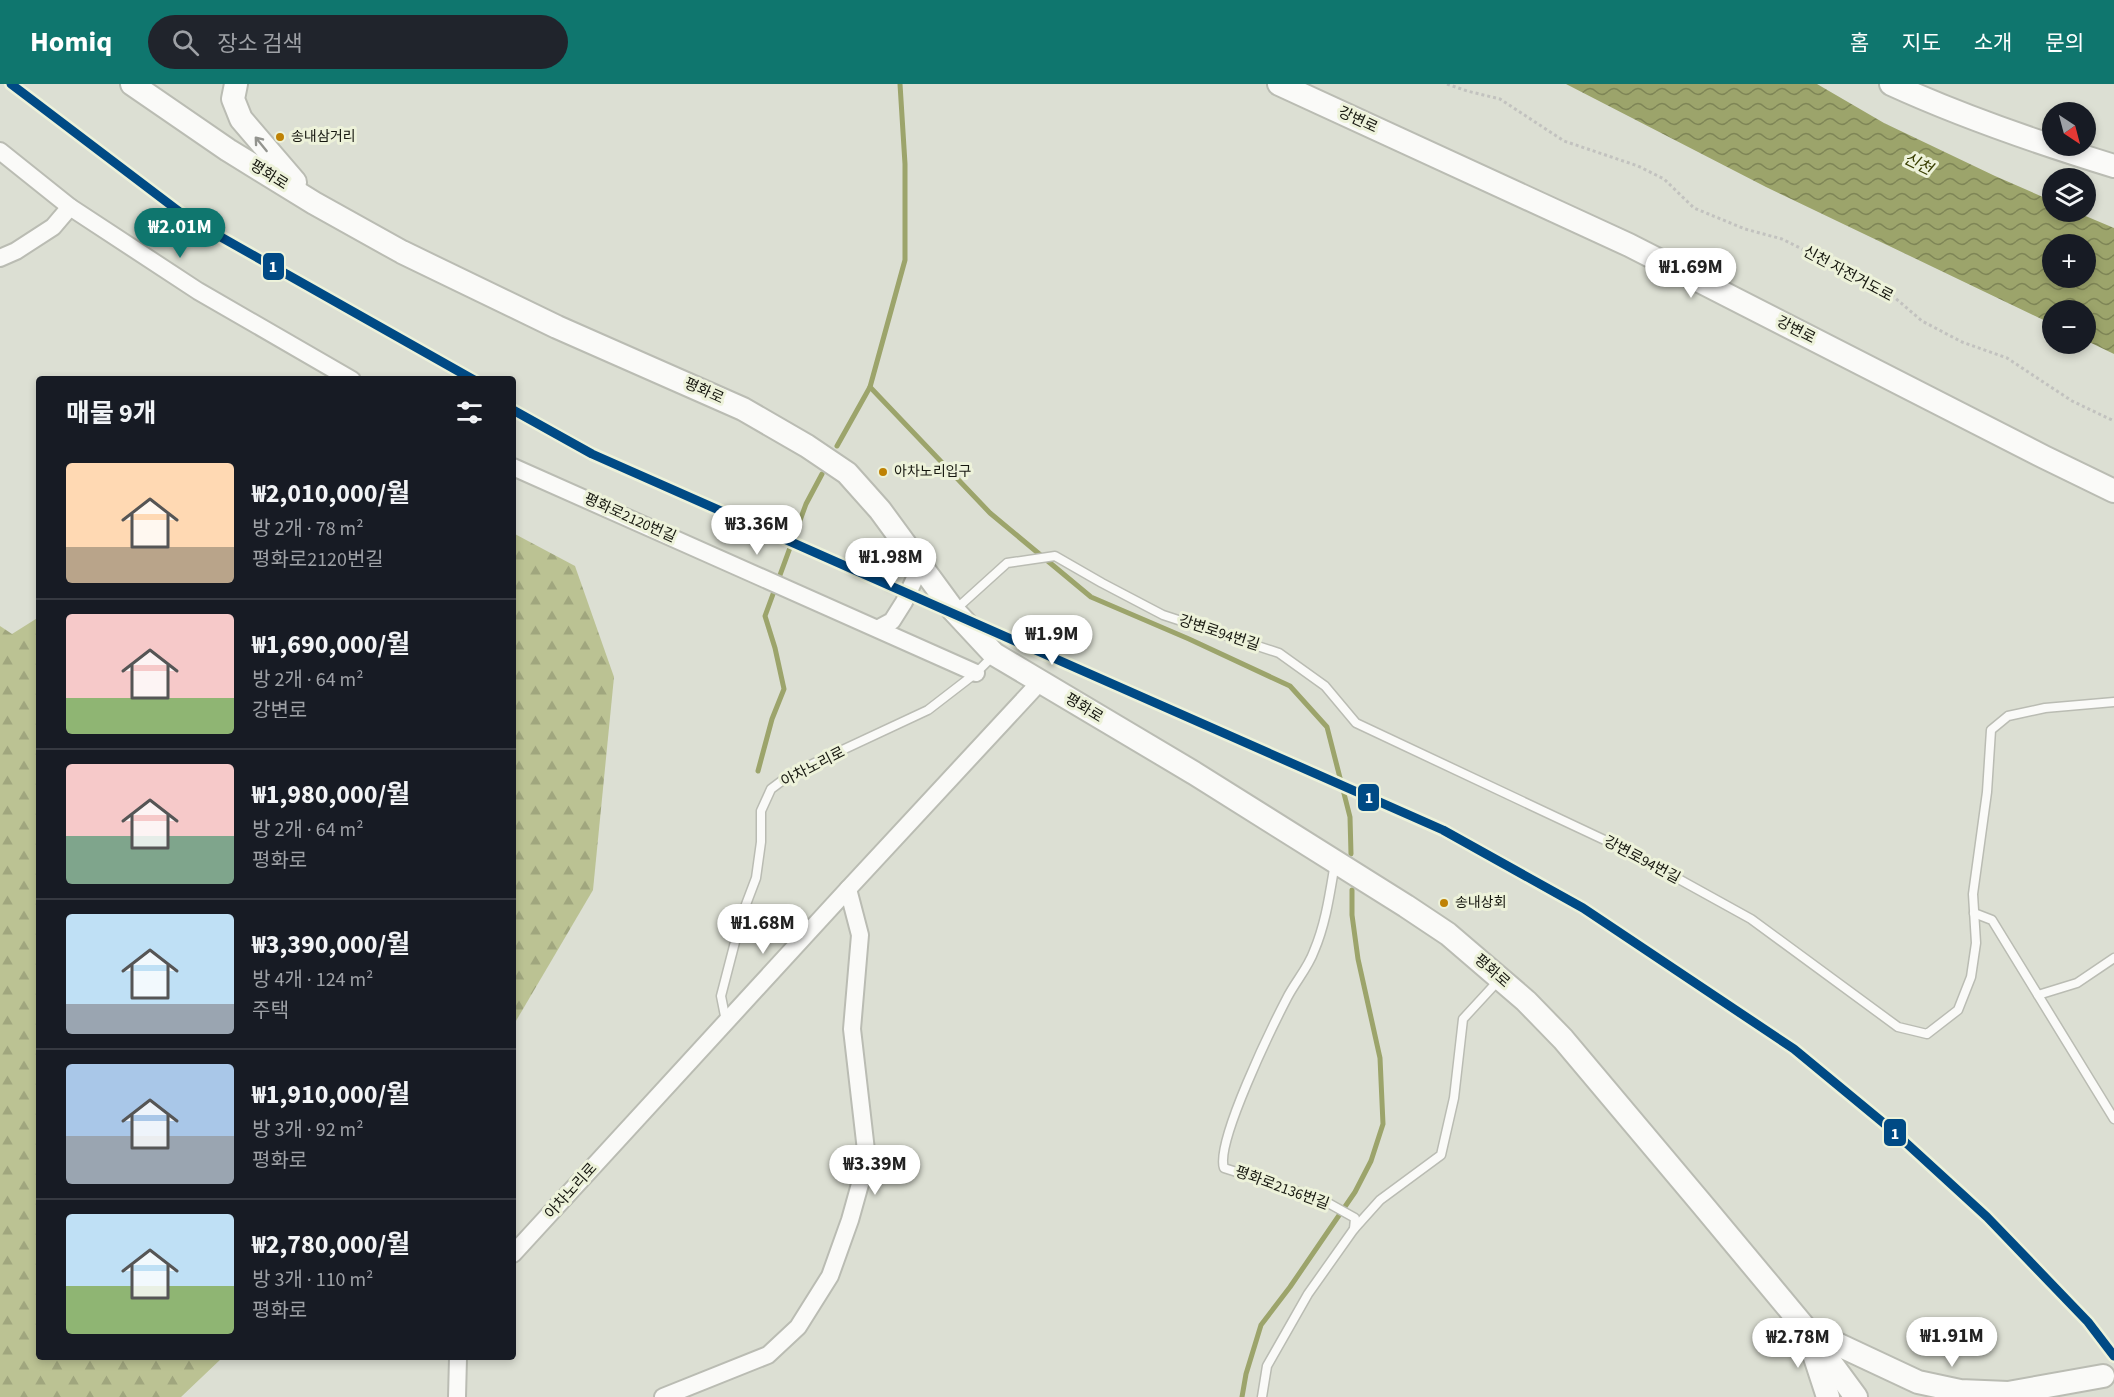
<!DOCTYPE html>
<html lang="ko">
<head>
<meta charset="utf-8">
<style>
	body { margin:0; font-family:"Source Sans 3","Noto Sans KR",sans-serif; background:#20242c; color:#f1f3f6; height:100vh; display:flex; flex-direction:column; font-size:22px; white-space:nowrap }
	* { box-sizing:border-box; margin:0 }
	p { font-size:20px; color:#9ea1a6 }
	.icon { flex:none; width:33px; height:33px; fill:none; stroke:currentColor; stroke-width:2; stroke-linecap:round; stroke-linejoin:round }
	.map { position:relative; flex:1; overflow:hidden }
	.panel { position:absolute; left:36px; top:292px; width:480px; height:984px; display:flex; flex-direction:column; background:#171b24; border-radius:6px; box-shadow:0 3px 9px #0003 }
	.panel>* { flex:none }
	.needle { width:39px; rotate:144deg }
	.fabs { position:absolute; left:2042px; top:18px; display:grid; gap:12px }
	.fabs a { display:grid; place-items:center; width:54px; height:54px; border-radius:50%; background:#171b24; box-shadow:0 3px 9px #0003; font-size:30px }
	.price { position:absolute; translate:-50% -51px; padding:0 14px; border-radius:21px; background:#fff; color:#222; font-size:20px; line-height:39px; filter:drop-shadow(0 2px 3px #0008) }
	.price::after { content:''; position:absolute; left:50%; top:36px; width:18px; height:14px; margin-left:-9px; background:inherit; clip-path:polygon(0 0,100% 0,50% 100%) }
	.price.active { background:#0f766e; color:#fff }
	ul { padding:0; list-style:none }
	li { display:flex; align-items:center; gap:18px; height:150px; padding:0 30px }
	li+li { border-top:2px solid #363941 }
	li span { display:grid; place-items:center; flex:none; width:168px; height:120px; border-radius:6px; color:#555 }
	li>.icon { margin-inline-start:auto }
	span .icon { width:72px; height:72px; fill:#fffc; stroke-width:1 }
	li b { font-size:26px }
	h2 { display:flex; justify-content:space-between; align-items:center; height:72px; padding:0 30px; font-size:26px }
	header { display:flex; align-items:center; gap:36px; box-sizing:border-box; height:84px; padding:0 30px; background:#0f766e; color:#fff }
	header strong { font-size:28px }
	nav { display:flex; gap:33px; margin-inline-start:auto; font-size:21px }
	.search { width:420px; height:54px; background:#20242c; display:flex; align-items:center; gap:15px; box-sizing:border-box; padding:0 21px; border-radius:33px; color:#9ea1a6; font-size:22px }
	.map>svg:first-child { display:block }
	.forest { fill:url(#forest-firs) }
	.water { fill:url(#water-waves); fill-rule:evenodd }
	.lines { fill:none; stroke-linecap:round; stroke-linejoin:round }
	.stream { stroke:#9ca46b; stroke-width:5 }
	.lane-casing { stroke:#babcb3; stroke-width:11 }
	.street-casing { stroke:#babcb3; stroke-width:20 }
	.secondary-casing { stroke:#babcb3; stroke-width:26 }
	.path { stroke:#c2c2bf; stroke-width:3; stroke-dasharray:3 3; stroke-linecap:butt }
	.lane { stroke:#fafaf8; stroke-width:8 }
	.street { stroke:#fafaf8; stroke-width:16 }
	.secondary { stroke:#fafaf8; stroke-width:22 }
	.metro-1-casing { stroke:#edf2da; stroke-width:14 }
	.metro-1 { stroke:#004a85; stroke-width:9 }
	.oneway { stroke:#93948f }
	.bus-dot { fill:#bf8204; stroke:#edf2da; stroke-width:2 }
	.labels { text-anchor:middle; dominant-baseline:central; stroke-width:6; stroke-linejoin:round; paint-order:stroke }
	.bus-label { font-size:14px; fill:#16170f; stroke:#edf2da; text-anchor:start }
	.street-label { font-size:15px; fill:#16170f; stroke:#edf2da }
	.water-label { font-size:16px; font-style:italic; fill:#383e00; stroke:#edf2da }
	.line-badge { stroke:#edf2da; stroke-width:2 }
	.badge-label { font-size:16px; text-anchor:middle; font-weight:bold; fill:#fff }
</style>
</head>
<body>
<header>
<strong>Homiq</strong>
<div class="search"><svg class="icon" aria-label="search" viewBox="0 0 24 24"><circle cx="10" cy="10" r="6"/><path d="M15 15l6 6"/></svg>장소 검색</div>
<nav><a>홈</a><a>지도</a><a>소개</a><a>문의</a></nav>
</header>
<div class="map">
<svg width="2114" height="1313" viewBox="0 0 2114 1313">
	<defs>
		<pattern id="forest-firs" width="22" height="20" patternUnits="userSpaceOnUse" patternTransform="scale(1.5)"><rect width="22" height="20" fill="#bbc293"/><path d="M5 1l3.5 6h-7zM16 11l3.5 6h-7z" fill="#a0a67e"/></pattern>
		<pattern id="water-waves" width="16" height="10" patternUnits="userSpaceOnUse" patternTransform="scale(1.5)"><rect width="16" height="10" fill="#9ca46b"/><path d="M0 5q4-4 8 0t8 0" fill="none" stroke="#7e8556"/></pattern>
	</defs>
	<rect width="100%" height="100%" fill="#dcdfd3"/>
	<g class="forest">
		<polygon points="513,449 575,482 614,593 593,806 513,942"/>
		<polygon points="39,533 39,1274 222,1274 181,1313 0,1313 0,542 12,550"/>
	</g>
	<path class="water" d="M1566,0H1817L1884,39L1995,92L2052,117V128H2076L2114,144V270L2085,256V226H2052V240L1766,103ZM2052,160H2085V194H2052Z"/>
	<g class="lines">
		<g class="stream">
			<polyline points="900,0 905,80 905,176 870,303 990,429 1091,513 1189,555 1290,602 1327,643 1350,733 1351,770"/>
			<polyline points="837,362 870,303"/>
			<polyline points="758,687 772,635 784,605 775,564 765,532 806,420 822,390"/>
			<polyline points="1242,1313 1246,1290 1261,1241 1290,1203 1355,1108 1371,1077 1383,1040 1380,974 1358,875 1352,831 1352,806"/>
		</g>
		<g class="lane-casing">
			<g id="lane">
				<polyline points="955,526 1007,479 1055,472 1102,499 1163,531 1279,569 1325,602 1356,639 1628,767 1751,835 1898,943 1927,950 1958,926 1971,893 1976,859 1973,810 1987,708 1991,646 2008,632 2045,624 2114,618"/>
				<polyline points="1974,829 1992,836 2114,1035"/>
				<polyline points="2038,911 2077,899 2114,874"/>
				<polyline points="726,937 721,912 742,831 756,794 761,758 761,727 771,705 791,690 928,626 976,589 994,571"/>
				<polyline points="1354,1145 1380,1116 1441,1071 1454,1014 1463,935 1498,897"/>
				<path d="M1262,1313L1267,1282L1308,1210L1354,1145L1355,1134L1321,1115L1224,1084C1215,1059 1273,941 1287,914C1295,898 1308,884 1314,867C1326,839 1330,808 1335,779"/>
			</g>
		</g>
		<g class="street-casing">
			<g id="street">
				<polyline points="0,67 70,123 198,207 352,296"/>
				<polyline points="0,174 16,167 53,143 70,123"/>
				<polyline points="513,383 976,589"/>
				<polyline points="879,544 892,537 904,518 920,483"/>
				<polyline points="513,1170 848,805 1040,598"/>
				<polyline points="457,1313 458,1274"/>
				<polyline points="663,1313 768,1271 798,1243 830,1192 850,1136 867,1075 852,945 860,851 848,805"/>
			</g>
		</g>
		<g class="secondary-casing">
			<g id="secondary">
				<polyline points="132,0 228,66 314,119 402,168 557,243 743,325 807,362 847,389 880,426 954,527 994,570 1194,689 1406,822 1448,850 1526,917 1563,955 1701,1119 1806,1245 1856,1313"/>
				<polyline points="236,0 233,15 241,35 295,98"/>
				<polyline points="1279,0 1629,161 2044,373 2114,407"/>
				<path d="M1891,0C1963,33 2039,59 2114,82"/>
				<polyline points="1807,1246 1918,1298 1960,1307 2008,1309 2103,1292"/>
				<polyline points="1812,1264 1828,1313"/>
			</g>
		</g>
		<polyline class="path" points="1447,0 1467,7 1500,15 1564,57 1638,82 1664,95 1694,124 1745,145 1782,155 1818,173 1843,191 1887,207 1922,237 1962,258 2007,274 2072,317 2114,337"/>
		<use href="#lane" class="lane"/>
		<use href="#street" class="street"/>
		<use href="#secondary" class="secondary"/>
		<g class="metro-1-casing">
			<g id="metro-1">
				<polyline points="11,0 189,135 474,296"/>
				<polyline points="513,326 592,370 1443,746 1583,824 1794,965 1892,1046 1987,1133 2088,1238 2114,1272"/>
			</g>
		</g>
		<use href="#metro-1" class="metro-1"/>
	</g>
	<defs><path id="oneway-shaft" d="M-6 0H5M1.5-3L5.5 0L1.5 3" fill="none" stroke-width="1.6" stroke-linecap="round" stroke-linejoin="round" transform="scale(1.5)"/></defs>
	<use class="oneway" href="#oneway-shaft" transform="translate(261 60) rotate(-129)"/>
	<g class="bus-dot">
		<circle cx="280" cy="53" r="5"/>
		<circle cx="883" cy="388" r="5"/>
		<circle cx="1444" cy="819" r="5"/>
	</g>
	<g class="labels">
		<g class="bus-label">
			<text x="291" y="53">송내삼거리</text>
			<text x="894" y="388">아차노리입구</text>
			<text x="1455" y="819">송내상회</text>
		</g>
		<g class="street-label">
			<text transform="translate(1358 36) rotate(25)">강변로</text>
			<text transform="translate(269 91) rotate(32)">평화로</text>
			<text transform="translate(1848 190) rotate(28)">신천 자전거도로</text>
			<text transform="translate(1796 246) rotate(27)">강변로</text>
			<text transform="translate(704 307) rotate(24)">평화로</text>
			<text transform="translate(630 434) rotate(24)">평화로2120번길</text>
			<text transform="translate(1219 549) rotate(18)">강변로94번길</text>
			<text transform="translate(1084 624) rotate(31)">평화로</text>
			<text transform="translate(813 683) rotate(-27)">아차노리로</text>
			<text transform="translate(1642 776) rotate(28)">강변로94번길</text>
			<text transform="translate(1492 887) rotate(41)">평화로</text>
			<text transform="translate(1282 1104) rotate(20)">평화로2136번길</text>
			<text transform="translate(571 1107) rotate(-48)">아차노리로</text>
		</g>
		<g class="water-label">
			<text transform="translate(1918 80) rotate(26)">신천</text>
		</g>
	</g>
	<g class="line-badge">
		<rect x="262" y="168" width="23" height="29" rx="6" fill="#004a85"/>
		<rect x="1357" y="699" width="23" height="29" rx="6" fill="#004a85"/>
		<rect x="1883" y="1034" width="24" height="29" rx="6" fill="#004a85"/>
	</g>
	<g class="badge-label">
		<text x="273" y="188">1</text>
		<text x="1369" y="719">1</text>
		<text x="1895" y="1055">1</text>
	</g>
</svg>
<div class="fabs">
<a><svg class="needle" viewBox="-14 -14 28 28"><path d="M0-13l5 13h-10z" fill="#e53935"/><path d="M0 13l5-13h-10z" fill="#9ea1a6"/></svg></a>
<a><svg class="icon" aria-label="layers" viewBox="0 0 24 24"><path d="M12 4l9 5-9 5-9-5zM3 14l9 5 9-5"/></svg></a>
<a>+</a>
<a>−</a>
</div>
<b class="price active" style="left:180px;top:175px">₩2.01M</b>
<b class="price" style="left:1691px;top:215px">₩1.69M</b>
<b class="price" style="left:757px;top:472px">₩3.36M</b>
<b class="price" style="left:891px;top:505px">₩1.98M</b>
<b class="price" style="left:1052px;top:582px">₩1.9M</b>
<b class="price" style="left:763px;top:871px">₩1.68M</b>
<b class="price" style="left:875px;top:1112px">₩3.39M</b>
<b class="price" style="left:1952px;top:1284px">₩1.91M</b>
<b class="price" style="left:1798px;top:1285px">₩2.78M</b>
<section class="panel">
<h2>매물 9개<svg class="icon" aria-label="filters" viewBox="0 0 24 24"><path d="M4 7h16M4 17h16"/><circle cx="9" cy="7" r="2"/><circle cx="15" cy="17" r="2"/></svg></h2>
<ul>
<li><span style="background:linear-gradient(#ffd9b3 70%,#b9a48a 0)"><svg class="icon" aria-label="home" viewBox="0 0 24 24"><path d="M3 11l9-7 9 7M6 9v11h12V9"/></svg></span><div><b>₩2,010,000/월</b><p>방 2개 · 78 m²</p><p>평화로2120번길</p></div></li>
<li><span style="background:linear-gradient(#f6c9c9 70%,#8fb573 0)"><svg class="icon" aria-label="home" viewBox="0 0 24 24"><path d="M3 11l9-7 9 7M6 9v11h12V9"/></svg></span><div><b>₩1,690,000/월</b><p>방 2개 · 64 m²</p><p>강변로</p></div></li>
<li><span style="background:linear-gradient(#f6c9c9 60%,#7fa58c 0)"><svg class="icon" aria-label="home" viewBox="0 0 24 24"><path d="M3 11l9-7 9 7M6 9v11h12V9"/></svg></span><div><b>₩1,980,000/월</b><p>방 2개 · 64 m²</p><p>평화로</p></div></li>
<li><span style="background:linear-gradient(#bfe0f5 75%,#9aa5b1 0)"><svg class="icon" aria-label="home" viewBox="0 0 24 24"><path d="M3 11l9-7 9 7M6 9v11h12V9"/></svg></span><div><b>₩3,390,000/월</b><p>방 4개 · 124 m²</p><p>주택</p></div></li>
<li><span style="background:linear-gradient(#a9c7e8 60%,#9aa5b1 0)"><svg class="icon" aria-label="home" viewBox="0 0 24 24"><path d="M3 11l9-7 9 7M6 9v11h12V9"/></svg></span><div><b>₩1,910,000/월</b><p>방 3개 · 92 m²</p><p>평화로</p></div></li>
<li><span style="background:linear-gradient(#bfe0f5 60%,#8fb573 0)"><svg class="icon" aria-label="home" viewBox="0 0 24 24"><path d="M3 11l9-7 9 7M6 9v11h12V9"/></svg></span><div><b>₩2,780,000/월</b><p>방 3개 · 110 m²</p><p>평화로</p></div></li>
</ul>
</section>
</div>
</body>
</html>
